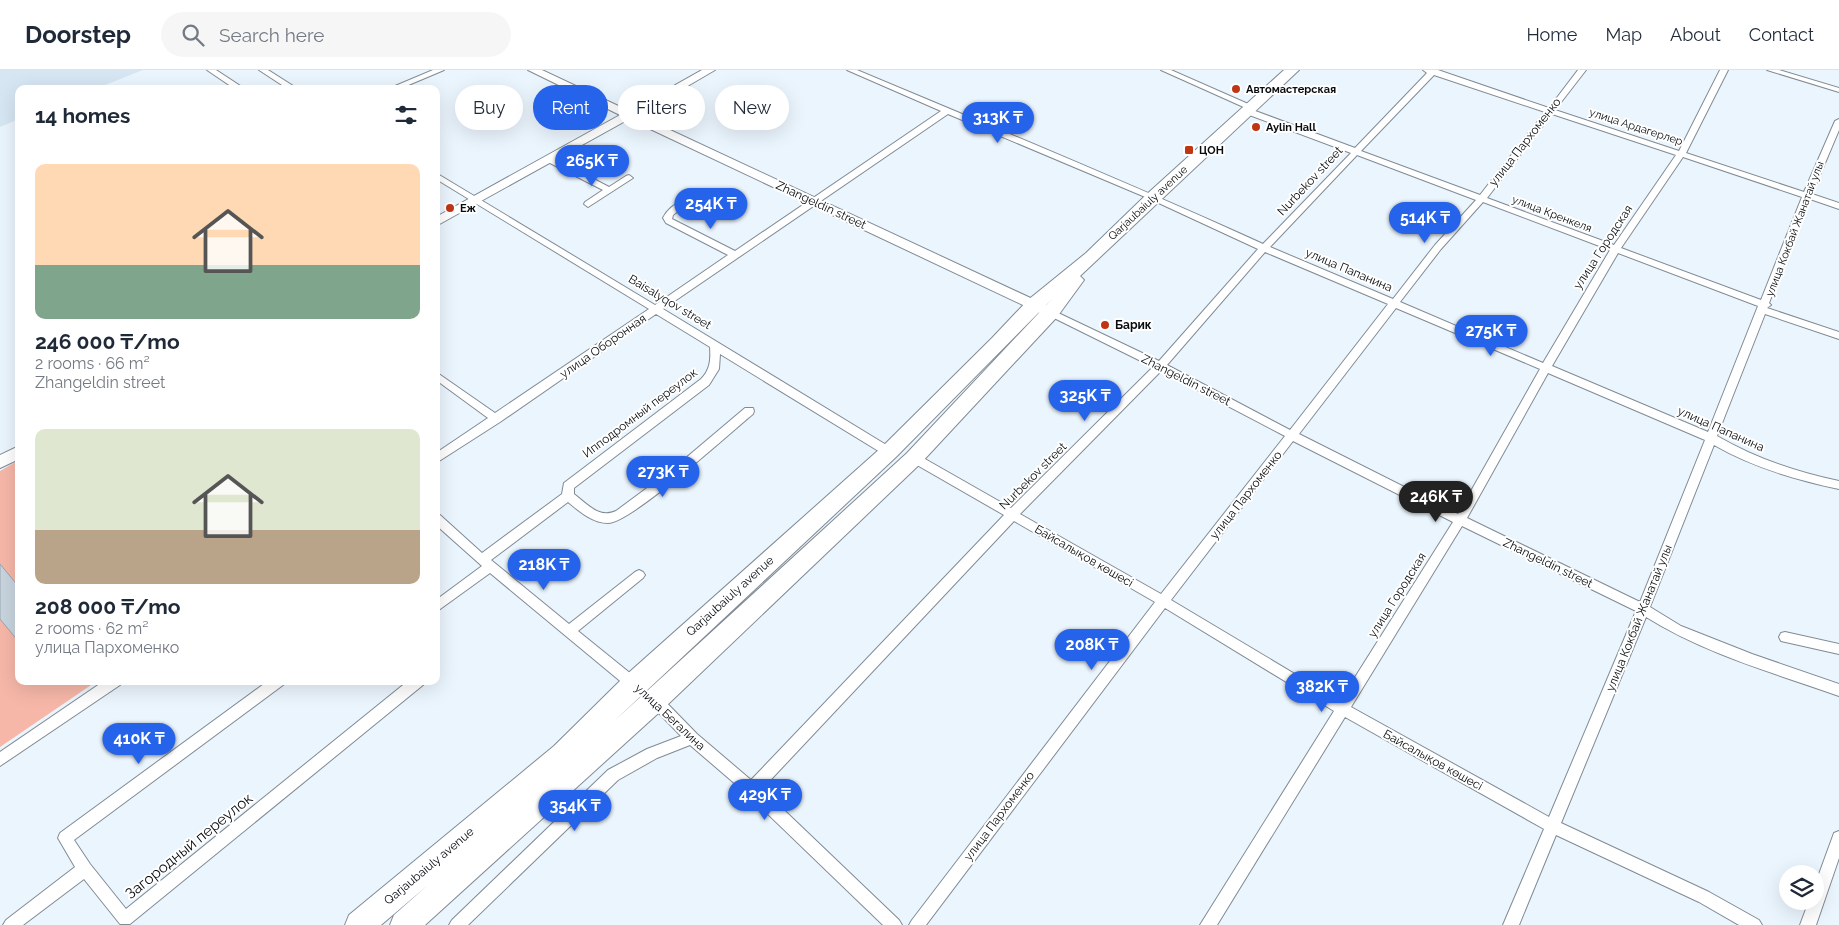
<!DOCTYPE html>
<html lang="en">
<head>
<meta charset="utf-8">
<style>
	body { margin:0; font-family:Raleway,sans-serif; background:#f6f6f7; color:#1f2937; height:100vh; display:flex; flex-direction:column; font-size:19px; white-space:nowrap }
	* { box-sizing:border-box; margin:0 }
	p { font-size:16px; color:#747a83 }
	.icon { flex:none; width:28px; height:28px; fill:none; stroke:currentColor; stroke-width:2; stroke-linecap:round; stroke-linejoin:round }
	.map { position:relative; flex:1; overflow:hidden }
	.panel { position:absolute; left:15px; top:15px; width:425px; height:600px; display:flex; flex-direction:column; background:#fff; border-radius:10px; box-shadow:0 5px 20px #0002 }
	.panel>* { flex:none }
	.hud { position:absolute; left:455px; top:15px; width:475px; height:45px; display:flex; gap:10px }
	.buttons { position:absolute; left:1779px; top:795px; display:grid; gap:10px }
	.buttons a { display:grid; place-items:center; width:45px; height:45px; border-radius:50%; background:#fff; box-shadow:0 5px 20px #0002; font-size:25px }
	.price { position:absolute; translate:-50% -42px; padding:0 11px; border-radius:18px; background:#2563eb; color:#fff; font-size:16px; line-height:32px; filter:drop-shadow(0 1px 2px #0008) }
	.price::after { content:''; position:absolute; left:50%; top:30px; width:15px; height:11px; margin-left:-8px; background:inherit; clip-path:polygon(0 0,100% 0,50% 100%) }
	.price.active { background:#222; color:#fff }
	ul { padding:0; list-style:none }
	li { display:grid; align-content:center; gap:10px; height:265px; padding:0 20px }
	li span { display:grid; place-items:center; height:155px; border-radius:10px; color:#555 }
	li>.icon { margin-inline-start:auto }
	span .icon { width:90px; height:90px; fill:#fffc; stroke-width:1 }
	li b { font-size:21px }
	h2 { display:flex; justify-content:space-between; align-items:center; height:60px; padding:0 20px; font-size:21px }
	.tag { padding:0 18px; border-radius:22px; background:#fff; box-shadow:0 5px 20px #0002; font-size:18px; line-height:45px }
	.tag.active { background:#2563eb; color:#fff }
	header { display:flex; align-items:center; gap:30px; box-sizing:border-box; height:70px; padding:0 25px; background:#fff; border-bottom:1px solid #e0e1e3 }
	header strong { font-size:24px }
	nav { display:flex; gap:28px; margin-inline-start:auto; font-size:18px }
	.search { width:350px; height:45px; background:#f6f6f7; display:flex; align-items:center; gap:12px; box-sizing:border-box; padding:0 18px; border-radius:28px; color:#747a83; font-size:19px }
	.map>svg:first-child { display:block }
	.built { fill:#d7e6f3 }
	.green { fill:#f6b7a8 }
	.building { fill:#c8d4de; stroke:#9aa5af }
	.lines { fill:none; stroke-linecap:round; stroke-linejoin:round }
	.street-casing { stroke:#808b95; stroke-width:2 }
	.secondary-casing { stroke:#808b95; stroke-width:2 }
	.highway-casing { stroke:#808b95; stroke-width:2 }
	.street { fill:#fff; fill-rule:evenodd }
	.secondary { fill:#fff; fill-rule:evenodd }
	.highway { fill:#fff; fill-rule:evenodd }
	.poi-dot { fill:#c03615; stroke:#fff; stroke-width:2 }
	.labels { text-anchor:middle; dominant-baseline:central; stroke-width:4; stroke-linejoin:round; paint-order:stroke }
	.far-poi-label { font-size:11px; font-weight:bold; fill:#080c0f; stroke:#fff; text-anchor:start }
	.far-street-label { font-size:11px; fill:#080c0f; stroke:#fff }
	.street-label { font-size:12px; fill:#080c0f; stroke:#fff }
	.poi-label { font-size:12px; font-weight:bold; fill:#080c0f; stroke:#fff; text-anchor:start }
	.near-street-label { font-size:15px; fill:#080c0f; stroke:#fff }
</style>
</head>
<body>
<header>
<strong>Doorstep</strong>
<div class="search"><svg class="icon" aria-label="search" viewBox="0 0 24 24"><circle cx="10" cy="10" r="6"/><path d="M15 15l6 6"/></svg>Search here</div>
<nav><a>Home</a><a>Map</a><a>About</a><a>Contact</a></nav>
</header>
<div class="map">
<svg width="1839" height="855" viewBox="0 0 1839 855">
	<rect width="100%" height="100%" fill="#ebf5fd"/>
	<polygon class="built" points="0,0 143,0 95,19 19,19 19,49 0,57"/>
	<polygon class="green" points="19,390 19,611 97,611 0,677 0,401"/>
	<polygon class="building" points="0,494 19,517 19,572 0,549"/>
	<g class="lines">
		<g class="street-casing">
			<g id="street">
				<polygon points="207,0 216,0 245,19 235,19"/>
				<polygon points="259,0 268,0 298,19 288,19"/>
				<polygon points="433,0 444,0 399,19 388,19"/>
				<path d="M847,0H857C993,57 1129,113 1263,174L1351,83L1244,43V39H1250L1355,78L1427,3L1423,0H1438L1549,38L1578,0H1586L1555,40L1679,81L1720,0H1728L1686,83L1804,122L1835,51L1839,49V60L1812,124L1839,133V139L1810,129L1769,233L1771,235L1767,238L1839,262V269L1765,244L1717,366C1755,388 1796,402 1839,411V419C1796,410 1752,397 1714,375L1650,537L1681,556L1752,584L1839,614V626C1774,603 1705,584 1646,547L1561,753L1709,822L1759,850L1762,855H1739L1699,832L1556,765L1519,855H1503L1544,759L1345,647L1217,855H1200L1334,641L1165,538L926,855H909L912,850L1155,532L1014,451L762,719L899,850L902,855H883L747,724L690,675L657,688L618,710L468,855H449L452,850L608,700L647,679L681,666L648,632L646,628L648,624L653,622L658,624L697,664L751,710L1004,445L910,391L909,388L910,385H918L1011,438L1153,297L1048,245L1046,243L1048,241H1054L1159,291L1258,179L1150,129L948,44L663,239L893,379L894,382L893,385H885L720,284L719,299L709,315L574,418V424C587,434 599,449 616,441L674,398L745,338H753L754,341L753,344C730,363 631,453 608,453C592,453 579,441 568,432L491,490L569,554L635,502L639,500L643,502L645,505L643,508L578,561L641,612L642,616L641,620L636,622L631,620L490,503L436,542V530L482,496L436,455V444L440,445L482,483L562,424L564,413L701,309C710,300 711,290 710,277L656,244L500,352L436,393V383L488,348L436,310V302L495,343L649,239L436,109V103L655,235L728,185L666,153L663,148C667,140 674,134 683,131L687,134L673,145L672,149L735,181L941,41ZM1434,5L1545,42L1480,125L1361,81ZM1552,44L1676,85L1614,175L1487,128ZM1357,85L1476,130L1435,175L1393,229L1270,177ZM1683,87L1802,127L1761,230L1621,178ZM1483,132L1610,180L1543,293L1400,232L1441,179ZM1265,182L1388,234L1290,360L1167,295ZM1618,183L1758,236L1708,362L1552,296ZM1396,238L1540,299L1458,444L1299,364ZM1161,301L1285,366L1161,524L1020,444ZM1548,303L1705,370L1640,532L1467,448ZM1293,371L1453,452L1340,631L1171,530ZM1462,456L1636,541L1549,747L1351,637Z"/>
				<polygon points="1161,0 1171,0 1255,37 1248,39"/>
				<polygon points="1767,0 1779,0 1839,18 1839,22"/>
				<polygon points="546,87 552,87 609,117 626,106 629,105 633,108 588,137 584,134 585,132 603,120 546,91"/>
				<polygon points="1785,562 1839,574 1839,584 1781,571 1779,567 1781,563"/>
				<polygon points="104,611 121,611 120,615 0,696 0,682"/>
				<polygon points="268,611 284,611 283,615 74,770 90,794 126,839 408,611 424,611 423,615 130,854 120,854 84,809 23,855 3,855 6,850 75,797 58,768 60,763"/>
				<polygon points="1839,761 1839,788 1816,855 1800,855 1809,831 1815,831 1815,815 1834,763"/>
			</g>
		</g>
		<g class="secondary-casing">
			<g id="secondary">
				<polygon points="528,0 542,0 629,41 702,0 715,0 638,45 1052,238 1054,241 1047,246 1042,244 629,49 436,156 436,147 620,45"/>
				<polygon points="19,376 19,389 0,398 0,385"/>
			</g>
		</g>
		<g class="highway-casing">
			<path id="highway" d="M1284,0H1299L1080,206L1084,210L1057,247L921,393L664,638L425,855H390L394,845L428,815L381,855H345L349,845L554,676L625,606L882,377L992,268L1028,230L1086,183L1147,124ZM1052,229L907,383L612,653L896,387Z"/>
		</g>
		<use href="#street" class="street"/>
		<use href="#secondary" class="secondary"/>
		<use href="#highway" class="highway"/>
	</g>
	<g class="poi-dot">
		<circle cx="1236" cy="19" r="5"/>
		<circle cx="1256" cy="57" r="5"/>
		<rect x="1184" y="75" width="10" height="10" rx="2.5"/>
		<circle cx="450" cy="138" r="5"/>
		<circle cx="1105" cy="255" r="5"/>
	</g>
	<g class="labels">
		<g class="far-poi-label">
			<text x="1246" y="19">Автомастерская</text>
			<text x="1266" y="57">Aylin Hall</text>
			<text x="1199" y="80">ЦОН</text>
			<text x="460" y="138">Еж</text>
		</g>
		<g class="far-street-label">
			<text transform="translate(1636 57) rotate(18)">улица Ардагерлер</text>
			<text transform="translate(1148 133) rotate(-43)">Qarjaubaiuly avenue</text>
			<text transform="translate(1552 144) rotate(21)">улица Кренкеля</text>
			<text transform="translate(1795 159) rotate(-69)">улица Кокбай Жанатай улы</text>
		</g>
		<g class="street-label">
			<text transform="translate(1525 72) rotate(-52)">улица Пархоменко</text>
			<text transform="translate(1310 111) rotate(-47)">Nurbekov street</text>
			<text transform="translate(821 135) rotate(25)">Zhangeldin street</text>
			<text transform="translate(1603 177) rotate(-57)">улица Городская</text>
			<text transform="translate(1349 200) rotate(23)">улица Папанина</text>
			<text transform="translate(670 232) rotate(31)">Baisalyqov street</text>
			<text transform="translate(603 276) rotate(-35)">улица Оборонная</text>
			<text transform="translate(1186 310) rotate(27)">Zhangeldin street</text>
			<text transform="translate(640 343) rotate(-37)">Ипподромный переулок</text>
			<text transform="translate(1721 359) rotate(24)">улица Папанина</text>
			<text transform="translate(1033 406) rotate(-45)">Nurbekov street</text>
			<text transform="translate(1246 425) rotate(-52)">улица Пархоменко</text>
			<text transform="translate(1084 486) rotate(30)">Байсалықов көшесі</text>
			<text transform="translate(1548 493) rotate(26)">Zhangeldin street</text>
			<text transform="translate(1397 525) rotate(-58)">улица Городская</text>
			<text transform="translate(730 526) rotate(-42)">Qarjaubaiuly avenue</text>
			<text transform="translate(1639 548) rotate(-68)">улица Кокбай Жанатай улы</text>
			<text transform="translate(670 647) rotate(43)">улица Бегалина</text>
			<text transform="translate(1433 690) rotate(29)">Байсалықов көшесі</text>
			<text transform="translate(999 746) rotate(-53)">улица Пархоменко</text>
			<text transform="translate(429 796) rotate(-40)">Qarjaubaiuly avenue</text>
		</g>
		<g class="poi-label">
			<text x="1115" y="255">Барик</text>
		</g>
		<g class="near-street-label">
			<text transform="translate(189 776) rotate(-39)">Загородный переулок</text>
		</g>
	</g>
</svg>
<div class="buttons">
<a><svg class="icon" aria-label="layers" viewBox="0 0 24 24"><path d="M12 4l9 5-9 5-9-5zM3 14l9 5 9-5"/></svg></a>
</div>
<b class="price" style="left:998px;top:74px">313K ₸</b>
<b class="price" style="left:592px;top:117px">265K ₸</b>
<b class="price" style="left:711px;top:160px">254K ₸</b>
<b class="price" style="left:1425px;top:174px">514K ₸</b>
<b class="price" style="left:1491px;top:287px">275K ₸</b>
<b class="price" style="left:1085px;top:352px">325K ₸</b>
<b class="price" style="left:663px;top:428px">273K ₸</b>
<b class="price active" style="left:1436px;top:453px">246K ₸</b>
<b class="price" style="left:544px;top:521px">218K ₸</b>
<b class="price" style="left:1092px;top:601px">208K ₸</b>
<b class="price" style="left:1322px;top:643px">382K ₸</b>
<b class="price" style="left:139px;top:695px">410K ₸</b>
<b class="price" style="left:765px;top:751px">429K ₸</b>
<b class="price" style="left:575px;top:762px">354K ₸</b>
<div class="hud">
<a class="tag">Buy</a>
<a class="tag active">Rent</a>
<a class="tag">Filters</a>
<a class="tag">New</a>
</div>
<section class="panel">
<h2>14 homes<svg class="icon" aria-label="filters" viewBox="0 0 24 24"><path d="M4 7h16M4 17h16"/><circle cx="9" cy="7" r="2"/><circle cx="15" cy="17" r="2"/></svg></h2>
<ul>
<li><span style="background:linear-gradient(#ffd9b3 65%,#7fa58c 0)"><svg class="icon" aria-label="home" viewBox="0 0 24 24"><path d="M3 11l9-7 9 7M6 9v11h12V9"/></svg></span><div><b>246 000 ₸/mo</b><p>2 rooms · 66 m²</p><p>Zhangeldin street</p></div></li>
<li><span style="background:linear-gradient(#dfe7d0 65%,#b9a48a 0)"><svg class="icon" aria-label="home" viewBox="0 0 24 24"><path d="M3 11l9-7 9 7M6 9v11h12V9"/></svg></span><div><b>208 000 ₸/mo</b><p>2 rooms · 62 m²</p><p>улица Пархоменко</p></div></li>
</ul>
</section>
</div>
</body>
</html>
